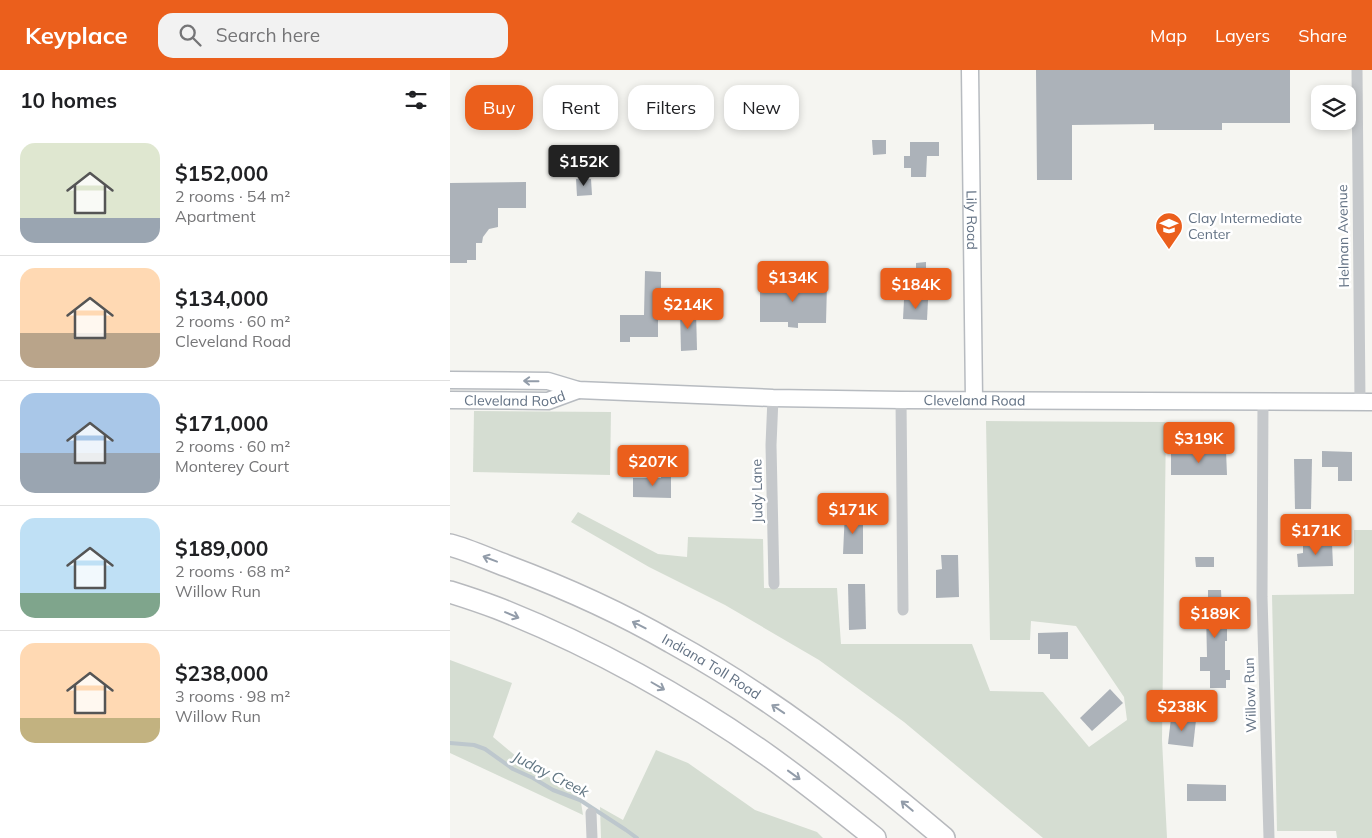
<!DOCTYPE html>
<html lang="en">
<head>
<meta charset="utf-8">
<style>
	body { margin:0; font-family:Mulish,sans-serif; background:#f2f2f2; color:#202124; height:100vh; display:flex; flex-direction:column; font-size:19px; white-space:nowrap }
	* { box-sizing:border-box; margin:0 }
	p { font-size:16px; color:#757577 }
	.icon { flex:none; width:28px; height:28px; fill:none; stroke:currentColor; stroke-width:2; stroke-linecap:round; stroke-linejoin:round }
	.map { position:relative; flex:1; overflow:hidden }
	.side { display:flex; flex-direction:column; background:#fff; width:450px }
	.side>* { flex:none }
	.guide { position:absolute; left:15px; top:15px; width:475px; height:45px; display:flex; gap:10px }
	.tools { position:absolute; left:861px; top:15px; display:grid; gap:10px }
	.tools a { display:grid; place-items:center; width:45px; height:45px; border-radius:10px; background:#fff; box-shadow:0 2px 8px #0003; font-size:25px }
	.price { position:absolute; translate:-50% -42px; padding:0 11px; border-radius:5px; background:#eb5f1c; color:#fff; font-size:16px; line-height:32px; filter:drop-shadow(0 1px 2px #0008) }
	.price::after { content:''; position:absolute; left:50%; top:30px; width:15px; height:11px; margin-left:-8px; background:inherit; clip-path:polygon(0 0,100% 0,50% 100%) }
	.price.active { background:#222; color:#fff }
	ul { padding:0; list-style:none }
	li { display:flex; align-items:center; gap:15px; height:125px; padding:0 20px }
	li+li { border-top:1px solid #e0e0e0 }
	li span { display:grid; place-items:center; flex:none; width:140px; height:100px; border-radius:15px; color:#555 }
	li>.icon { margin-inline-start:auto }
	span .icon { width:60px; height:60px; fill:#fffc; stroke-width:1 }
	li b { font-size:21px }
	h2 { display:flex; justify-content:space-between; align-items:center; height:60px; padding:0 20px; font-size:21px }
	.chip { padding:0 18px; border-radius:15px; background:#fff; box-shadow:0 2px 8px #0003; font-size:18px; line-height:45px }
	.chip.active { background:#eb5f1c; color:#fff }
	header { display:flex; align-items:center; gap:30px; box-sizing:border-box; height:70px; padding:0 25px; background:#eb5f1c; color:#fff }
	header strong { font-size:24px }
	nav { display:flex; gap:28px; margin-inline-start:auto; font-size:18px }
	.search { width:350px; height:45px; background:#f2f2f2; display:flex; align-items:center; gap:12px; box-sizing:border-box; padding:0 18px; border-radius:15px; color:#757577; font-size:19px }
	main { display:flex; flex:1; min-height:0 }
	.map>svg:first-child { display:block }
	.green { fill:#d5ddd2 }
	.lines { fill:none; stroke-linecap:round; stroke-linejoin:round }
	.stream { stroke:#bdc7cd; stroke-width:4 }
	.building { fill:#acb2b9 }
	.secondary-casing { stroke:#b7bbc0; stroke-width:19 }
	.highway-casing { stroke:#b7b9bd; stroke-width:24 }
	.street { stroke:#c5c8cb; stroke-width:11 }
	.secondary { stroke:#fff; stroke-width:16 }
	.highway { stroke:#fff; stroke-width:21 }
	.oneway { stroke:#929ca9 }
	.labels { text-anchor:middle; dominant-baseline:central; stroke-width:5; stroke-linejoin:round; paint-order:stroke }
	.poi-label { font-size:14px; fill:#637284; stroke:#fff; text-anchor:start }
	.street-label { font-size:14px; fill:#637284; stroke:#fff }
	.water-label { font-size:15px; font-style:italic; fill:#5f7481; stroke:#fff }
</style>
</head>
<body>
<header>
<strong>Keyplace</strong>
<div class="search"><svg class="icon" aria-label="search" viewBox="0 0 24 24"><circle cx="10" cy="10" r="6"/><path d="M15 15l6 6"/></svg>Search here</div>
<nav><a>Map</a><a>Layers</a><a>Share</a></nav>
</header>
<main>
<section class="side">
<h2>10 homes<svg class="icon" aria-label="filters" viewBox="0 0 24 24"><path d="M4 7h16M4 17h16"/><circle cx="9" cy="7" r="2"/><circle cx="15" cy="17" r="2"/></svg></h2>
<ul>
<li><span style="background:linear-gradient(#dfe7d0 75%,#9aa5b1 0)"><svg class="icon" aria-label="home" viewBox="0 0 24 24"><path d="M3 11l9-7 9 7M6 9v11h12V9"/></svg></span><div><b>$152,000</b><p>2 rooms · 54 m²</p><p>Apartment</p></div></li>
<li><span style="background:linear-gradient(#ffd9b3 65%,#b9a48a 0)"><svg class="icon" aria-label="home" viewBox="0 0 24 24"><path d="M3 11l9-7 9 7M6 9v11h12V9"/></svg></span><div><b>$134,000</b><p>2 rooms · 60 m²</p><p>Cleveland Road</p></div></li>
<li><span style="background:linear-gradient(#a9c7e8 60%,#9aa5b1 0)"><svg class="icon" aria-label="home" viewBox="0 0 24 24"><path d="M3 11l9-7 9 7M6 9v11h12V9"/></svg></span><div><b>$171,000</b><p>2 rooms · 60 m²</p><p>Monterey Court</p></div></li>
<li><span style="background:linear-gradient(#bfe0f5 75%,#7fa58c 0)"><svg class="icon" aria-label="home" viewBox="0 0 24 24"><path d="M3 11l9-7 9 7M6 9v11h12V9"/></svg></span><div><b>$189,000</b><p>2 rooms · 68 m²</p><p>Willow Run</p></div></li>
<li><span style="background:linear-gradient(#ffd9b3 75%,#c2b280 0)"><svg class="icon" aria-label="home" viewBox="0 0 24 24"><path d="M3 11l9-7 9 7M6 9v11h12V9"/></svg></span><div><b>$238,000</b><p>3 rooms · 98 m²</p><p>Willow Run</p></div></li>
</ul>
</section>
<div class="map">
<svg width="922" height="768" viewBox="0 0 922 768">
	<rect width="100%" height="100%" fill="#f5f5f1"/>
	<g class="green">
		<polygon points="24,341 161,342 160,405 23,402"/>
		<polygon points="536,351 716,352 712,670 717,768 593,768 454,652 369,590 275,535 199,497 121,452 128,442 208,484 237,487 238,467 313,469 314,518 387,518 391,574 522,574 540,621 593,622 639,677 677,650 674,627 626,556 581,551 580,570 540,570"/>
		<polygon points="904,460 922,460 922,768 887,768 886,761 827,761 822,525 904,524"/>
		<polygon points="0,590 62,613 43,667 73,692 130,726 133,745 0,683"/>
		<polygon points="206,680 238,693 305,740 367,762 373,768 151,768 150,737 173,750"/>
	</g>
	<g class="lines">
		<polyline class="stream" points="0,673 24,675 35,679 63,699 83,708 103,720 130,730 176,760 187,768"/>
	</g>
	<g class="building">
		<polygon points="586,0 840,0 840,53 772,53 772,60 704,60 704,54 622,55 622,110 587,110"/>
		<polygon points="422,70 436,70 436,84 423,85"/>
		<polygon points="460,72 489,72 489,86 477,86 476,107 461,107 461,98 454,98 454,86 460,86"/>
		<polygon points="126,109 141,109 142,125 127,126"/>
		<polygon points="76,112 76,138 48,138 48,157 39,159 33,167 32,173 26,173 26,190 17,190 17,193 0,193 0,113"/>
		<polygon points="476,192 476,206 466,207 466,193"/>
		<polygon points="195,201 211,202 211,230 208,230 208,267 180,267 180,272 170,272 170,245 194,245"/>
		<polygon points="322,210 332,210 332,213 356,214 356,210 366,210 366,214 377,214 376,253 348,253 348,258 338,257 338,252 310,252 310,213 322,213"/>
		<polygon points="454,230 478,230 477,250 453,249"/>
		<polygon points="230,240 246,240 247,280 231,281"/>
		<polygon points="776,380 777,405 721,405 721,383 761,384 761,381"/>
		<polygon points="872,381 902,382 902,411 888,411 888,397 872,397"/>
		<polygon points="844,389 862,389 861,439 845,439"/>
		<polygon points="211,404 221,404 221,428 183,427 183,408 211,408"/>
		<polygon points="395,441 407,441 407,455 413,455 413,484 393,484"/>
		<polygon points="882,473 883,496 848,497 847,484 853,483 853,474"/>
		<polygon points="491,485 508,485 509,527 486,528 486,500 492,499"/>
		<polygon points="745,487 764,487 764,497 746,497"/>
		<polygon points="398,514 415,514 416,559 399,560"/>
		<polygon points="758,520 771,520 772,539 777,539 777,571 775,571 775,600 780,600 780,610 776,610 776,618 760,618 760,601 750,601 750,587 757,587 756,542 749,542 749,527 758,527"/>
		<polygon points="618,562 618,589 600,589 600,584 588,584 588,563"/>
		<polygon points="660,619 673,633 642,661 630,648"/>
		<polygon points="721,648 746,650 743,677 718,674"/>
		<polygon points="737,714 776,715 776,731 737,731"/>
	</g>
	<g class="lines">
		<g class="secondary-casing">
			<g id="secondary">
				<path id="s1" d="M520,0L524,330"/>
				<path id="s2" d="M0,310L98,311L128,320L323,328L451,330L922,332"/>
				<path id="s3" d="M0,330L98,331L128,320"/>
			</g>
		</g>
		<g class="highway-casing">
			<g id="highway">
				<path id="s4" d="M0,475C19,480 38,489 57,496C113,517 169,542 221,572C320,626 409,696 494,768"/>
				<path d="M0,522C16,527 31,532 47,538C141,575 237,628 320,687C356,713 390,740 425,768"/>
			</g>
		</g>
		<g class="street">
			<polyline points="907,0 910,332"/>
			<polyline points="323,328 321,375 324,514"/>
			<polyline points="451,330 453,540"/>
			<polyline points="813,331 812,527 819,768"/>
			<polyline points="141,743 142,768"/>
		</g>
		<use href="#secondary" class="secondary"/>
		<use href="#highway" class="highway"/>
	</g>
	<defs><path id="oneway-shaft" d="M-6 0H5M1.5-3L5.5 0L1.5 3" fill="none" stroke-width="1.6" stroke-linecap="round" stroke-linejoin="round" transform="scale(1.25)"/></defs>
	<g class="oneway">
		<use href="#oneway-shaft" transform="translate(81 311) rotate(-179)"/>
		<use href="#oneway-shaft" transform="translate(40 489) rotate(-159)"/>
		<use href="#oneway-shaft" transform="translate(62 545) rotate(23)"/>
		<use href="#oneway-shaft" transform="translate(189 555) rotate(-153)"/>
		<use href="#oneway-shaft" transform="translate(208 616) rotate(30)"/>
		<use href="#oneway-shaft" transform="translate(328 639) rotate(-146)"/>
		<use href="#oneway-shaft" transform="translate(344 705) rotate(36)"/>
		<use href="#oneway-shaft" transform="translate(457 736) rotate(-140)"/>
	</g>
	<defs>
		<g id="school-pin" transform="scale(1.4375)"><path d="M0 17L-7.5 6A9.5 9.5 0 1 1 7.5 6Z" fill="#eb5f1c" stroke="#fff"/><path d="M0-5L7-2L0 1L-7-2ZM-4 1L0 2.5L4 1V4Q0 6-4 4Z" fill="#fff"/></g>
	</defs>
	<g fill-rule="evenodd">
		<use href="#school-pin" x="719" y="156"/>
	</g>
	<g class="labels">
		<g class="poi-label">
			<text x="738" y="148">Clay Intermediate<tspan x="738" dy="16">Center</tspan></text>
		</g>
		<g class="street-label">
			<text stroke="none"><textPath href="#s1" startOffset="150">Lily Road</textPath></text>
			<text transform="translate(893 166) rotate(-91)">Helman Avenue</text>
			<text stroke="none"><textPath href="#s3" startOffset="65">Cleveland Road</textPath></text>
			<text stroke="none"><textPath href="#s2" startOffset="526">Cleveland Road</textPath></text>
			<text transform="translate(307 421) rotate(-91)">Judy Lane</text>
			<text stroke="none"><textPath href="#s4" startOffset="289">Indiana Toll Road</textPath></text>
			<text transform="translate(800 625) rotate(-92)">Willow Run</text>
		</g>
		<g class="water-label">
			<text transform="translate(101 704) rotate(27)">Juday Creek</text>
		</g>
	</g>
</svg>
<div class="tools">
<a><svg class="icon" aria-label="layers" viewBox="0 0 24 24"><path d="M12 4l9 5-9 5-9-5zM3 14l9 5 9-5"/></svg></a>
</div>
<b class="price active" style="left:134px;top:117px">$152K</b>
<b class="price" style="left:343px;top:233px">$134K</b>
<b class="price" style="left:466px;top:240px">$184K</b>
<b class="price" style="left:238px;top:260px">$214K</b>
<b class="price" style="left:749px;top:394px">$319K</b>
<b class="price" style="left:203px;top:417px">$207K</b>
<b class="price" style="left:403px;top:465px">$171K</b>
<b class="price" style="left:866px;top:486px">$171K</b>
<b class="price" style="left:765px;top:569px">$189K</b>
<b class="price" style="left:732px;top:662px">$238K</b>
<div class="guide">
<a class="chip active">Buy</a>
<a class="chip">Rent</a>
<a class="chip">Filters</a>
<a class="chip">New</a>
</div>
</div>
</main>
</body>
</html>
